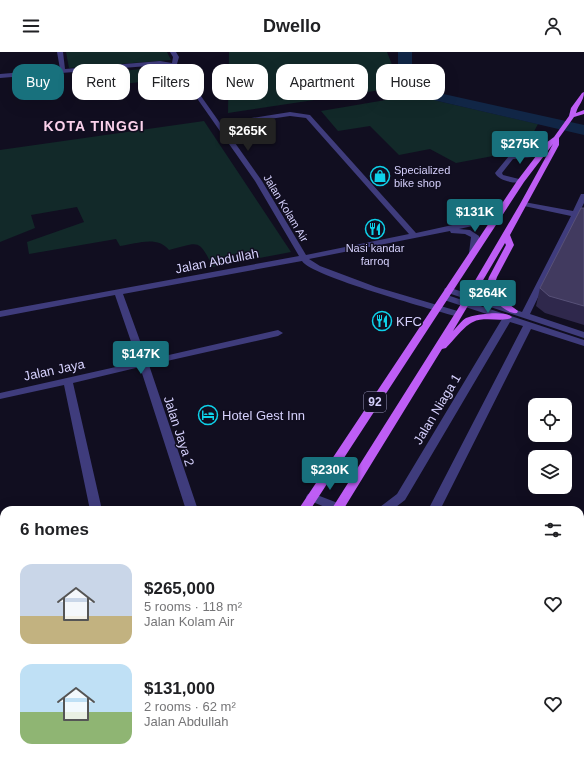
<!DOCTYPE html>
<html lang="en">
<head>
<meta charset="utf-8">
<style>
	body { margin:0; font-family:Helvetica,sans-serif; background:#f2f2f2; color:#202124; height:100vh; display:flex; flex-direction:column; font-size:15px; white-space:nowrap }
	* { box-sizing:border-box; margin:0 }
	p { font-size:13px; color:#757577 }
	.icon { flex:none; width:22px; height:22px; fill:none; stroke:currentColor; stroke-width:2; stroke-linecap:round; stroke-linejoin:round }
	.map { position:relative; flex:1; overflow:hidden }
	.panel { position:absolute; left:0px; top:454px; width:584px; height:256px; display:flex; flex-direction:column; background:#fff; border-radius:12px 12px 0 0; box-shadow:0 4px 16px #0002 }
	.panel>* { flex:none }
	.guide { position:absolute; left:12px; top:12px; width:560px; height:36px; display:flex; gap:8px }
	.fabs { position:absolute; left:528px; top:346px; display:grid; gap:8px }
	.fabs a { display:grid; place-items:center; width:44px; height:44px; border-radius:8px; background:#fff; box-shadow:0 4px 16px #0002; font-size:20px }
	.price { position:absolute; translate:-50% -34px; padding:0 9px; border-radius:4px; background:#18717d; color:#fff; font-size:13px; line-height:26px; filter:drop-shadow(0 1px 2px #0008) }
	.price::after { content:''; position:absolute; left:50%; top:24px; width:12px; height:9px; margin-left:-6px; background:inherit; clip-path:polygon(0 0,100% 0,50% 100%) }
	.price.on { background:#222; color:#fff }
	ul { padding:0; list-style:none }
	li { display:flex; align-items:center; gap:12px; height:100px; padding:0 20px }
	li span { display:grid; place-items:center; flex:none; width:112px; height:80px; border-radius:12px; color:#555 }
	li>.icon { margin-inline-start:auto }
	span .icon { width:48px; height:48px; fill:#fffc; stroke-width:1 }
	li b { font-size:17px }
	h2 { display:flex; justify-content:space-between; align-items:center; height:48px; padding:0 20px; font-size:17px }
	.tag { padding:0 14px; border-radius:12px; background:#fff; box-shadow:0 4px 16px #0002; font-size:14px; line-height:36px }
	.tag.on { background:#18717d; color:#fff }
	header { display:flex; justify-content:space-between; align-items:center; height:52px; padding:0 20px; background:#fff; font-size:18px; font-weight:700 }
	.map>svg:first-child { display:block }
	.green { fill:#122929 }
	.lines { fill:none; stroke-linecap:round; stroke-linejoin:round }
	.river { fill:#112646; fill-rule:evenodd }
	.street { fill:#3f3c7c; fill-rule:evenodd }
	.primary { fill:#be5ef5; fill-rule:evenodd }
	.wall { fill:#2f284c }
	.building { fill:#413a5f; stroke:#585178 }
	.labels { text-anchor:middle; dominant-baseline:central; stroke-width:3; stroke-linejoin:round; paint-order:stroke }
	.far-poi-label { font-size:11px; fill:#d5d0fc; stroke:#110e20; text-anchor:start }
	.far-street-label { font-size:11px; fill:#d5d0fc; stroke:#110e20 }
	.shield { fill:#110e20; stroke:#9a96ba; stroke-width:1 }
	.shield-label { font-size:12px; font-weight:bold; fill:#d5d0fc }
	.street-label { font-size:13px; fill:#d5d0fc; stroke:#110e20 }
	.poi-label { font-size:13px; fill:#d5d0fc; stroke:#110e20; text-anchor:start }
	.far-district-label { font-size:14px; font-weight:bold; letter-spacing:1px; fill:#fcd2ec; stroke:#110e20 }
</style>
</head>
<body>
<header><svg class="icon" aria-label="menu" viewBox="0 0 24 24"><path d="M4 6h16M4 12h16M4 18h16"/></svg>Dwello<svg class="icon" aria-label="person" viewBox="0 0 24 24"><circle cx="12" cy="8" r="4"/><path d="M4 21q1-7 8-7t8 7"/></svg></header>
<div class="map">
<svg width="584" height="710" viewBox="0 0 584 710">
	<rect width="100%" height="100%" fill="#110e20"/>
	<g class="green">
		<polygon points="66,0 167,0 171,8 69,16"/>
		<polygon points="229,0 387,0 401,35 228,61"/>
		<polygon points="152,16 170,20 175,26 89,36 85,29 105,26 101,21"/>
		<polygon points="421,42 438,49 538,72 524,98 456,111 430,97 399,103 370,74 338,79 321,59"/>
		<path d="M204,69L291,200L213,215C198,185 199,191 169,198C157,183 136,192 120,194L116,187L29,202L27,190L84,170L77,155L31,163L35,176L0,190V98Z"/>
		<polygon points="4,582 4,706 109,706 106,710 0,710 0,584"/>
	</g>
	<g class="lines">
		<polygon class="river" points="398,0 412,0 412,13 422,33 439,41 584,73 584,83 429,47 411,39 409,36 398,13"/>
		<g class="street">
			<path d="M57,0H63L65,17L160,9L172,11L173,5L170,0H176L179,5L177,12L179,13L220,71L290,60L310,63L416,181L480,167L498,157H504V161L486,171L459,177L470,178L479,184V193L476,203H470L469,201L471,185L465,182L451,181L450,179L309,207L320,214L376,235L461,260L462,262L458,265L455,264C431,257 311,224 302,209L123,242L147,308L278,278L283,281L278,284L149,313L198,458H186L140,315L73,331L102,458H90L64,333L0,347V341L138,310L115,243L0,265V259L299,204L255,129L175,15L160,13L0,26V22L60,17ZM290,64L306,66L409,182L306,203L262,129L223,74Z"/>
			<path d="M540,101L543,103L542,104L513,107L502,121L503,123L523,128V130C515,132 499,129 495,121L509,104Z"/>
			<polygon points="581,142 584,142 584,151 579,161 584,162 584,166 577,165 530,262 584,280 584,286 445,240 444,238 445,236 451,236 522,260 571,164 524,154 520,152 524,150 573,159"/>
			<polygon points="444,242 584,288 584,294 531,277 440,458 428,458 523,274 510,270 405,448 392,458 378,458 380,455 397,442 502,267 441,247 440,245"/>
			<polygon points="312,441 348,455 350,458 332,458 308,448 306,445 308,442"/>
			<polygon points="584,484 584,504 580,506 580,486"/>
			<polygon points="580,627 584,628 584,642 580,641"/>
			<polygon points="344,706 362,706 363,710 345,710"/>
		</g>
		<g class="primary">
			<path d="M584,40C584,49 578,53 576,61L584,58V62L574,65L559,86V93L510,183L514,193L497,225L493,237L497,243L518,259L517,261C507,263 490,245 485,237L489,225L506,193L505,191L453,279C457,275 461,269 466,266C475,262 506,258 512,265C506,271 484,264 473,270C465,273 453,289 446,296L442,297L343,458H331L466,244L520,152L553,92L524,130L310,458H298L517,129L546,91L554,85L569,64L571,56L582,41Z"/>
			<polygon points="135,706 151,706 150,710 134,710"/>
			<polygon points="171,706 187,706 186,710 170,710"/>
		</g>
	</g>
	<polygon class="wall" points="584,156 584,273 545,261 536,254 540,236"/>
	<polygon class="building" points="581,156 584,156 584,254 549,244 540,236"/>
	<defs>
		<g id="shop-ring" transform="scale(1)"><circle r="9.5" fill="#110e20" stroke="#0ed2ea" stroke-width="1.5"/><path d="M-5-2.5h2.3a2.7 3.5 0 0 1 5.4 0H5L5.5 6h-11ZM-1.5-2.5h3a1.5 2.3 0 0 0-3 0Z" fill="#0ed2ea"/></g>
		<g id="restaurant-ring" transform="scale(1)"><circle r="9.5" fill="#110e20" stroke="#0ed2ea" stroke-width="1.5"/><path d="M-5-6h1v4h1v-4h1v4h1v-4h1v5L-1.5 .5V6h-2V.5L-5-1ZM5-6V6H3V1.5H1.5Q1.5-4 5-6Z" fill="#0ed2ea"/></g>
		<g id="hotel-ring" transform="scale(1)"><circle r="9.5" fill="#110e20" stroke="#0ed2ea" stroke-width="1.5"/><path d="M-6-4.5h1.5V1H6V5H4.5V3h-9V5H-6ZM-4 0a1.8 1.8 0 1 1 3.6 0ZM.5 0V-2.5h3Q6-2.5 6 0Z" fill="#0ed2ea"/></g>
	</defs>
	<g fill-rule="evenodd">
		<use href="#shop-ring" x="380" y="124"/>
		<use href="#restaurant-ring" x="375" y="177"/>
		<use href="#restaurant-ring" x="382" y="269"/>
		<use href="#hotel-ring" x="208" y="363"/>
	</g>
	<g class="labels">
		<g class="far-poi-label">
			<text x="394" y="118">Specialized<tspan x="394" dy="13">bike shop</tspan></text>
			<text x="375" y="196" text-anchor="middle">Nasi kandar<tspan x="375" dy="13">farroq</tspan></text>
		</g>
		<g class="far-street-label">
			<text transform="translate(286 156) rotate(59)">Jalan Kolam Air</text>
		</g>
		<rect class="shield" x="364" y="340" width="22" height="20" rx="3"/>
		<g class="shield-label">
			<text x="375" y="350">92</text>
		</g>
		<g class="street-label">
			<text transform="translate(217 209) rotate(-11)">Jalan Abdullah</text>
			<text transform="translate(54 318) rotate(-12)">Jalan Jaya</text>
			<text transform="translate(437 357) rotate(-59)">Jalan Niaga 1</text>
			<text transform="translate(179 379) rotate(72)">Jalan Jaya 2</text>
		</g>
		<g class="poi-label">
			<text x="396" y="269">KFC</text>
			<text x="222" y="363">Hotel Gest Inn</text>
		</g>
		<g class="far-district-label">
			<text x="94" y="74">KOTA TINGGI</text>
		</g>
	</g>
</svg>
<div class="fabs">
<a><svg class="icon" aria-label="locate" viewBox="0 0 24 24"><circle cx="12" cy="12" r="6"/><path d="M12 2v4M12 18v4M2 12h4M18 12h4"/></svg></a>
<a><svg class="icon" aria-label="layers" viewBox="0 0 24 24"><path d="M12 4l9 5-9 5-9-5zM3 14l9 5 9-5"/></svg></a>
</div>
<b class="price on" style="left:248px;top:100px">$265K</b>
<b class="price" style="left:520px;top:113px">$275K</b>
<b class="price" style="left:475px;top:181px">$131K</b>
<b class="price" style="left:488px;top:262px">$264K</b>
<b class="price" style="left:141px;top:323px">$147K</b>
<b class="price" style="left:330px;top:439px">$230K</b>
<div class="guide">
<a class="tag on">Buy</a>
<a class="tag">Rent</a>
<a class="tag">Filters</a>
<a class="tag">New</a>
<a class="tag">Apartment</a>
<a class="tag">House</a>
</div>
<section class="panel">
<h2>6 homes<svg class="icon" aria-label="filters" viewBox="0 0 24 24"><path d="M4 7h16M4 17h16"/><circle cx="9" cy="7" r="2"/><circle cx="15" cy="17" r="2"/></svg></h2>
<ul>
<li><span style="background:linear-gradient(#c9d6e8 65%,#c2b280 0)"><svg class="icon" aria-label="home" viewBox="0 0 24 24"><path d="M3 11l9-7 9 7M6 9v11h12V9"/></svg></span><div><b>$265,000</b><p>5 rooms · 118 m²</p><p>Jalan Kolam Air</p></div><svg class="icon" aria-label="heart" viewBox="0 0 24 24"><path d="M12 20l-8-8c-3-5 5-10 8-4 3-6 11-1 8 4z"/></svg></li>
<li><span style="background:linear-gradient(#bfe0f5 60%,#8fb573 0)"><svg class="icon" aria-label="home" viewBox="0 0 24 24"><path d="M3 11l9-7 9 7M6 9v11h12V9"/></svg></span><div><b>$131,000</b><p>2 rooms · 62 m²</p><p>Jalan Abdullah</p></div><svg class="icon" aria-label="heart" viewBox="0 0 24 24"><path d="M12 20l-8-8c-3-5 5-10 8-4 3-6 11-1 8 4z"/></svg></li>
</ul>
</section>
</div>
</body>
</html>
